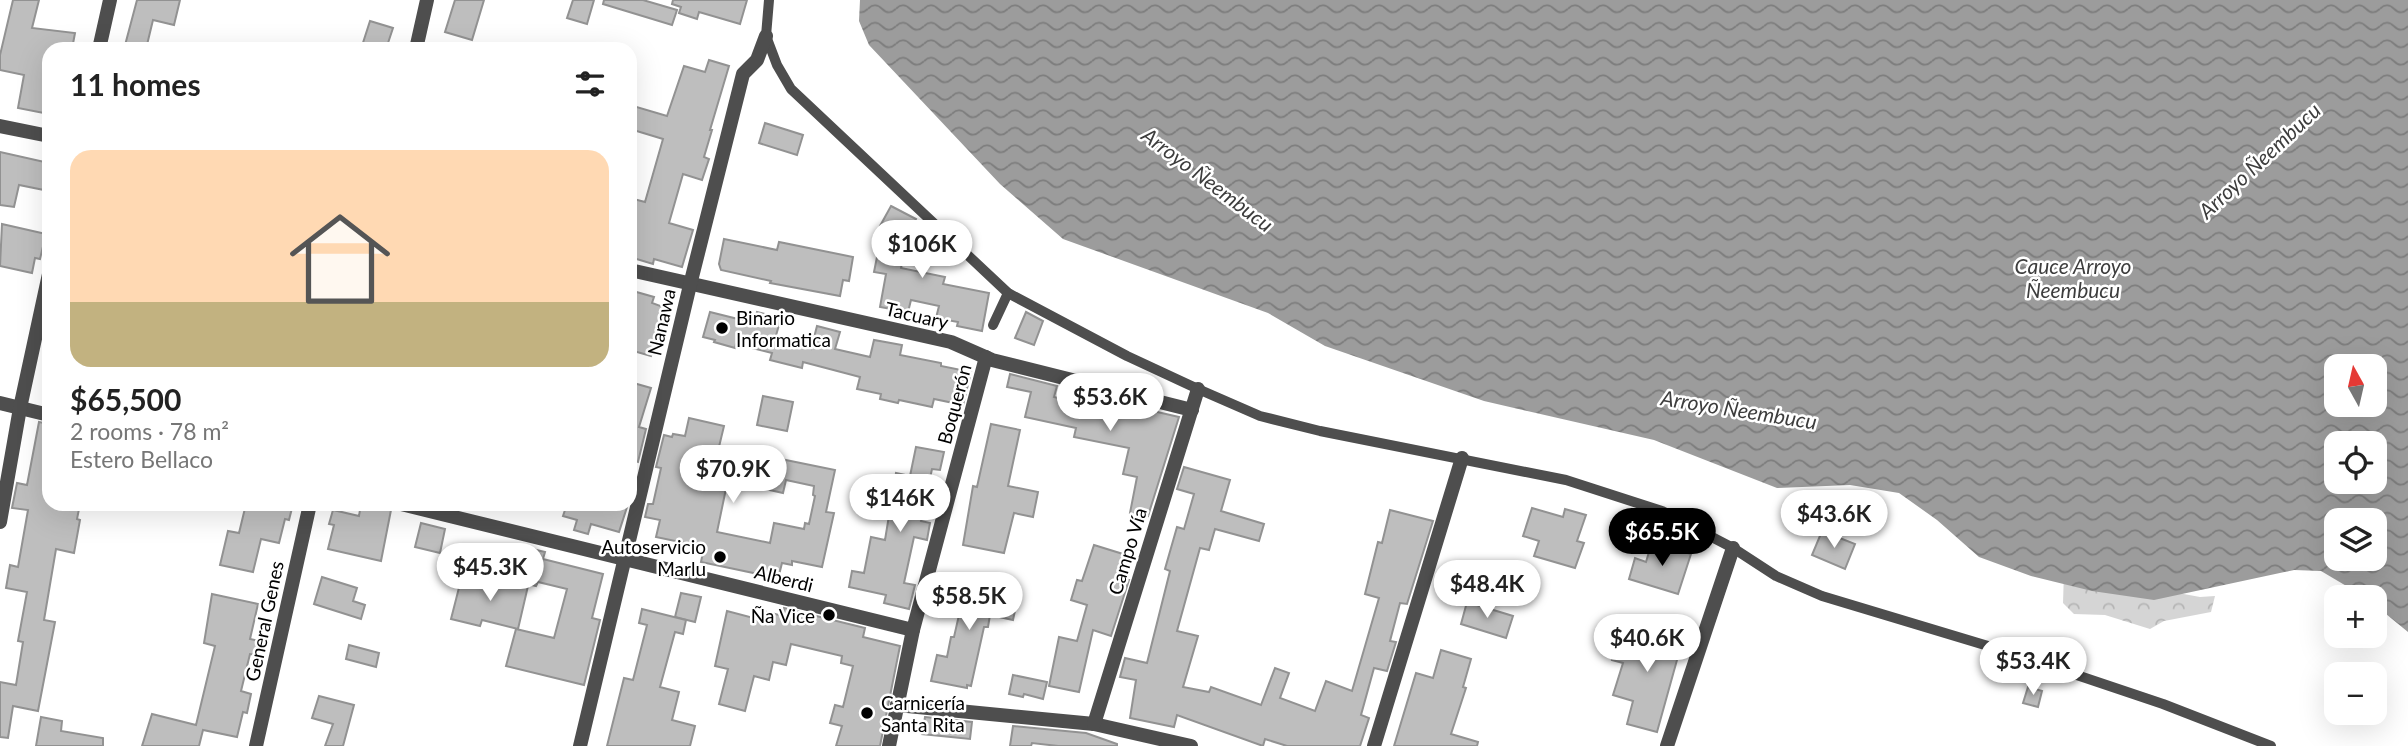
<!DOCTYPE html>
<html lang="en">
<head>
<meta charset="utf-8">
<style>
	body { margin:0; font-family:Lato,sans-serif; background:#f2f2f2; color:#222; height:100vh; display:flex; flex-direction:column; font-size:26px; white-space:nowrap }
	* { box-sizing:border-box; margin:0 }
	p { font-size:23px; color:#767676 }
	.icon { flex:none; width:38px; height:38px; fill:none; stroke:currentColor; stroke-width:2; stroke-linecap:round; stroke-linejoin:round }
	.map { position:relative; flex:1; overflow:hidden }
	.panel { position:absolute; left:42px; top:42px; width:595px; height:469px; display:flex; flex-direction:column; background:#fff; border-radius:21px; box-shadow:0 7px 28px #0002 }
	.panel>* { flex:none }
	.needle { width:46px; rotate:352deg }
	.fabs { position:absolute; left:2324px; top:354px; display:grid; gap:14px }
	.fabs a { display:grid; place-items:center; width:63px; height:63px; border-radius:14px; background:#fff; box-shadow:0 7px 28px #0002; font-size:35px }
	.price { position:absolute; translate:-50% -60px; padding:0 16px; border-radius:24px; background:#fff; color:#222; font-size:23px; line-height:46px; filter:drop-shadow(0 2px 4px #0008) }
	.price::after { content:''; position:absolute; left:50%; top:42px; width:21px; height:16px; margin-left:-10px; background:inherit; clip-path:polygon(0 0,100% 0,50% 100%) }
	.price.on { background:#000; color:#fff }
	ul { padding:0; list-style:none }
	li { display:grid; align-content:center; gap:14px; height:371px; padding:0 28px }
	li span { display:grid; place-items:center; height:217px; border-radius:21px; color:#555 }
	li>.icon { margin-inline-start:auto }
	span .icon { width:126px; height:126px; fill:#fffc; stroke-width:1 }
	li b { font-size:30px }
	h2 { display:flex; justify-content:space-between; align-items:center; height:84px; padding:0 28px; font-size:30px }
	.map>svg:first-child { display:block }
	.forest { fill:url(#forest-crowns) }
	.water { fill:url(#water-waves); fill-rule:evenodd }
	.building { fill:#bebebe; stroke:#929292; stroke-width:2 }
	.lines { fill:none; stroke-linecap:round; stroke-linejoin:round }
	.lane { stroke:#4e4e4e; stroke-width:10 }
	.street { stroke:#4e4e4e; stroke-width:14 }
	.poi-dot { fill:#000; stroke:#fff; stroke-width:2.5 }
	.labels { text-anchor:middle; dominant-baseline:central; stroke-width:5; stroke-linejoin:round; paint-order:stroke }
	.street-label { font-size:19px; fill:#000; stroke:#fff }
	.poi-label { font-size:19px; fill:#000; stroke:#fff; text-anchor:start }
	.water-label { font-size:21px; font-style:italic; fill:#3d3d3d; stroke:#fff }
</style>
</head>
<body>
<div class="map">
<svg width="2408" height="746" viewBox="0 0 2408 746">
	<defs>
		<pattern id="forest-crowns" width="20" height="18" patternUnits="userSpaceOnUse" patternTransform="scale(1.75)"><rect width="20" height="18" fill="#d5d5d5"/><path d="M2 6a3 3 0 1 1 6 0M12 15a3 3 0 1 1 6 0" fill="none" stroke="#b5b5b5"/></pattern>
		<pattern id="water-waves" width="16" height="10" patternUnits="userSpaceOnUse" patternTransform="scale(1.75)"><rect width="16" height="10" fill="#9c9c9c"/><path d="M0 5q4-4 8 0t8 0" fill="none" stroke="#7d7d7d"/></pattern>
	</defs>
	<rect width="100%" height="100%" fill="#fff"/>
	<polygon class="forest" points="2064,572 2200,597 2215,596 2211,612 2164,621 2150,629 2105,615 2074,614 2063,603"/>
	<path class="water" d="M860,0H2408V632L2375,605V597H2365L2321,571L2294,570L2154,600L2092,591L2031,576L1979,557L1937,520L1899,493L1850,485L1777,488L1654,440L1484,401L1325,346L1268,313L1063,239L1000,184L869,45L859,21ZM2336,366H2375V404H2336ZM2336,443H2375V481H2336ZM2336,520H2375V558H2336Z"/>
	<g class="building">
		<polygon points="13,0 39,0 32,28 75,33 72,49 49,49 49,114 18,108 24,75 0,70 0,55"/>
		<polygon points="137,0 180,0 174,25 153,20 146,49 124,49"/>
		<polygon points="455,0 484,0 472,40 445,32"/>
		<polygon points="573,0 594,0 587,24 567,18"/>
		<polygon points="604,0 643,0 677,10 672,25 603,4"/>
		<polygon points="673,0 747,0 740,24 699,12 697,19 679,13 681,7 672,4"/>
		<polygon points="370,21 393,28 386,49 361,49"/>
		<polygon points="709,60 729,66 710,130 712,130 704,157 709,159 702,180 683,174 669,223 693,230 682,267 654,259 653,264 630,257 634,237 630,235 630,198 645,202 663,139 630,129 630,105 667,116 684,66 705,72"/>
		<polygon points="765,123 803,135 797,155 759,143"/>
		<polygon points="0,152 49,163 44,190 19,185 14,207 0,205"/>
		<polygon points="891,206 916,219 908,235 901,268 945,277 943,284 989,293 982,331 957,326 958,322 936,318 939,306 911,300 908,312 880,307 886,274 874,272 883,227 880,226"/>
		<polygon points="2,224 46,234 40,259 35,258 32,273 0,266"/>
		<polygon points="724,239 777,250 779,242 853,257 849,281 843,280 840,296 770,283 771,281 721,270 719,264"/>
		<polygon points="633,291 654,297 652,303 666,308 651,356 630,350 630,302"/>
		<polygon points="710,312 754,323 757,312 781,318 775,339 811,349 817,326 840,332 835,349 870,357 874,340 902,345 900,355 941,363 941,366 971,372 963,405 934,399 932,407 899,400 898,403 880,399 881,394 857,389 860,377 803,362 802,368 770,360 772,353 736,344 735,348 714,342 715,340 703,337"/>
		<polygon points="1026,312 1043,321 1034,345 1015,338"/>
		<polygon points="1010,374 1057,386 1054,397 1113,410 1114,402 1179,417 1148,516 1130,513 1137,477 1123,474 1129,448 1074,437 1076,428 1025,417 1031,392 1007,387"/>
		<polygon points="630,382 651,388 639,427 646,429 638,462 630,459"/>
		<polygon points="763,396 793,402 787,431 757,425"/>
		<polygon points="689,418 724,426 718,451 733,455 717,532 770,543 774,523 804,529 805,523 809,524 815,496 813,495 814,486 786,480 783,493 765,489 771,457 835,470 826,512 834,513 822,567 792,561 792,565 782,563 779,575 764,572 763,575 701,562 704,547 656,537 660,520 645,517 648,504 653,504 661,468 656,467 664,435 672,437 673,434 685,436"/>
		<polygon points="39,422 49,424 49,504 80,504 77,519 80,520 74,553 56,549 44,620 55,622 38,711 13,706 8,738 0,737 0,682 16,685 23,642 18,641 27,592 6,588 10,565 18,567 28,510 12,508 17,483 27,485"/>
		<polygon points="991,424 1020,430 1008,486 1038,492 1033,517 1014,513 1004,553 963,545 973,486 977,487"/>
		<polygon points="916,447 944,452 940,470 932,469 921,521 930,523 927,540 914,537 904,583 915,585 909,609 884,603 886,595 849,587 852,571 864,573 871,537 885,540 896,473 910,476"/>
		<polygon points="1184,467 1230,480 1221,511 1264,524 1259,541 1215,529 1209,550 1200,548 1177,631 1198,636 1183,687 1209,692 1211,687 1261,705 1275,668 1289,673 1280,698 1315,711 1326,681 1352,691 1379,598 1365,594 1378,542 1382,543 1390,510 1433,521 1407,604 1400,603 1390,641 1396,642 1387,671 1374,668 1361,715 1369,718 1360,746 1287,746 1265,739 1263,746 1177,715 1174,727 1130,718 1136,680 1120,677 1125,658 1147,663 1170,571 1165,569 1177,527 1184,529 1194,494 1177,489"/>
		<polygon points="246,504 293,504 289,520 285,519 279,543 261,539 253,572 220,565 228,531 239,533"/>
		<polygon points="361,504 391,510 381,561 328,549 334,525 329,524 333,510 359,516"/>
		<polygon points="567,504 628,504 619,532 591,524 588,534 574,530 577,520 563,516"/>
		<polygon points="1532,508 1563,517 1565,509 1586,515 1577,541 1584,543 1575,568 1534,556 1539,541 1523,536"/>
		<polygon points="421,523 445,529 440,553 415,547"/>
		<polygon points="1822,531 1855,544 1845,569 1812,555"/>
		<polygon points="1652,542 1691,554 1678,594 1629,579 1635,558 1646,562"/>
		<polygon points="1094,545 1123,554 1116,576 1129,580 1111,636 1093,630 1079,692 1049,686 1059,637 1077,641 1087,605 1071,600 1077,580 1082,581"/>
		<polygon points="524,547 545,552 543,559 603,574 592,618 600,620 584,685 506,666 516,629 554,638 567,589 538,582 536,586 516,581"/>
		<polygon points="955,574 982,579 979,593 1017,601 1013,620 990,615 988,627 984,627 971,686 967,685 967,688 931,681 937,655 947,657 951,637 954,637 964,593 952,591"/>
		<polygon points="462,576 503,586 505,580 528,586 518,629 482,620 480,626 451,619"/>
		<polygon points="322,577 357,588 353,601 365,605 361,619 314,604"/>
		<polygon points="681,593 701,597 695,622 675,617"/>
		<polygon points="212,594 258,604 250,639 260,641 257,655 250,654 241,691 251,694 247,713 243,712 237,737 203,730 199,746 142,746 152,714 196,725 215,646 204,643"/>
		<polygon points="1467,602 1513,616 1506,638 1461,624"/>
		<polygon points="784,608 865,628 863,637 900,646 880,746 836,746 842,726 830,723 835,705 843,707 853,666 841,663 842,656 791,644 786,665 773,662 769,680 754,676 745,711 719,704 728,669 715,666 727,611 765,621 767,612 783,616"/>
		<polygon points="642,609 686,620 683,634 675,632 660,687 679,692 672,720 695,726 690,746 607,746 624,678 633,680 647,625 639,623"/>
		<polygon points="1636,622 1668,632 1667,637 1682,642 1657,732 1627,724 1633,701 1613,695 1623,663 1612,660 1617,644 1628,647"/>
		<polygon points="349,645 379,653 376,667 346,659"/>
		<polygon points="1441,650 1471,659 1463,687 1466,688 1451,734 1478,742 1477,746 1394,746 1416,673 1433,678"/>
		<polygon points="1013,675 1047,682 1043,699 1024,694 1023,697 1009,694"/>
		<polygon points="2028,687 2042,691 2038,707 2023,703"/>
		<polygon points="319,696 354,705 343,746 325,746 333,724 312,718"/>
		<polygon points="41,717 62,721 61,731 103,738 103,746 36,746"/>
		<polygon points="925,717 972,722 970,739 922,734"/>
		<polygon points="1013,726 1086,733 1117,744 1117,746 1058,746 1032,743 1031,746 1010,746"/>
	</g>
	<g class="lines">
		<g class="lane">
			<polyline points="769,0 766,36 777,65 791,89 1008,293 1127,356 1198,389 1260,416 1320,431 1566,480 1662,511 1733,548 1776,576 1822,596 2008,652 2163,704 2271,746"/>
			<polyline points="993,325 1008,293"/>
		</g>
		<g class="street">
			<polyline points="99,49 110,0"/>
			<polyline points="416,49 427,0"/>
			<polyline points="0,126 49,136"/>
			<polyline points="630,270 951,342 992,360 1192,410"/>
			<polyline points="0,403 49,415"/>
			<polyline points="401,504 913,630"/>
			<polyline points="0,522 20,408 49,274"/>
			<polyline points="897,705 1094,724 1191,746"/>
			<polyline points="1094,724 1198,389"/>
			<polyline points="256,746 310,504"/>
			<polyline points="580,746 690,285 743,74 757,60 766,36"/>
			<polyline points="889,746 913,630 986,357"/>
			<polyline points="1374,746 1462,458"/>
			<polyline points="1667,746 1733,548"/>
		</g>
	</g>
	<g class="poi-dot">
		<circle cx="722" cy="328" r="7"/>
		<circle cx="720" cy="557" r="7"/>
		<circle cx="829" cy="615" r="7"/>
		<circle cx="867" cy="713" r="7"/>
	</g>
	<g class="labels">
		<g class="street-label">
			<text transform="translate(917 315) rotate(13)">Tacuary</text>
			<text transform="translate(661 322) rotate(-77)">Nanawa</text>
			<text transform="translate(954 404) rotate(-75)">Boquerón</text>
			<text transform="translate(1127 551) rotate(-73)">Campo Vía</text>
			<text transform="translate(784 578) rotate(14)">Alberdi</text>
			<text transform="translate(264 621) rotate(-78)">General Genes</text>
		</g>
		<g class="poi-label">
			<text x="736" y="317">Binario<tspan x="736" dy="22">Informatica</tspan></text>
			<text x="706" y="546" text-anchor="end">Autoservicio<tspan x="706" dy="22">Marlu</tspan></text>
			<text x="815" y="615" text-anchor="end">Ña Vice</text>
			<text x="881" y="702">Carnicería<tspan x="881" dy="22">Santa Rita</tspan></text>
		</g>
		<g class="water-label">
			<text transform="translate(2259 160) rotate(-43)">Arroyo Ñeembucu</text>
			<text transform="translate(1208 179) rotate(37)">Arroyo Ñeembucu</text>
			<text x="2073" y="265">Cauce Arroyo<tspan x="2073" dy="24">Ñeembucu</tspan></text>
			<text transform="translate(1739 409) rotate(9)">Arroyo Ñeembucu</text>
		</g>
	</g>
</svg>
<div class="fabs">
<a><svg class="needle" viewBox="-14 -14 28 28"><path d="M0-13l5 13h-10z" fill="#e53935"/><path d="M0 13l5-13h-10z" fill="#767676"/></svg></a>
<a><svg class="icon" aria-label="locate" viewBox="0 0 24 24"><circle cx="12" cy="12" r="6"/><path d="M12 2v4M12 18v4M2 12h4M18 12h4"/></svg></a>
<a><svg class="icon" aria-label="layers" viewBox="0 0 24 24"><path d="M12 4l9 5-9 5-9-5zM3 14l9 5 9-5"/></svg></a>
<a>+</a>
<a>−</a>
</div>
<b class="price" style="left:922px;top:280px">$106K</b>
<b class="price" style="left:1110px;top:433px">$53.6K</b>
<b class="price" style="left:733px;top:505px">$70.9K</b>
<b class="price" style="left:900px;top:534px">$146K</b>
<b class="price" style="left:1834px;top:550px">$43.6K</b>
<b class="price on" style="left:1662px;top:568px">$65.5K</b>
<b class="price" style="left:490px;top:603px">$45.3K</b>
<b class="price" style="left:1487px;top:620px">$48.4K</b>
<b class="price" style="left:969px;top:632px">$58.5K</b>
<b class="price" style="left:1647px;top:674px">$40.6K</b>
<b class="price" style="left:2033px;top:697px">$53.4K</b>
<section class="panel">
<h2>11 homes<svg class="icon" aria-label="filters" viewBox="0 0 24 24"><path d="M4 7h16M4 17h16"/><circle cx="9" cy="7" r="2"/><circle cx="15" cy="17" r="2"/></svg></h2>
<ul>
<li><span style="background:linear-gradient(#ffd9b3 70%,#c2b280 0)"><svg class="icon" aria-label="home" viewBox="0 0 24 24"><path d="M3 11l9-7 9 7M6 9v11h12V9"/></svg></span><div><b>$65,500</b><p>2 rooms · 78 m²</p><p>Estero Bellaco</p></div></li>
</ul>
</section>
</div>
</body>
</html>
